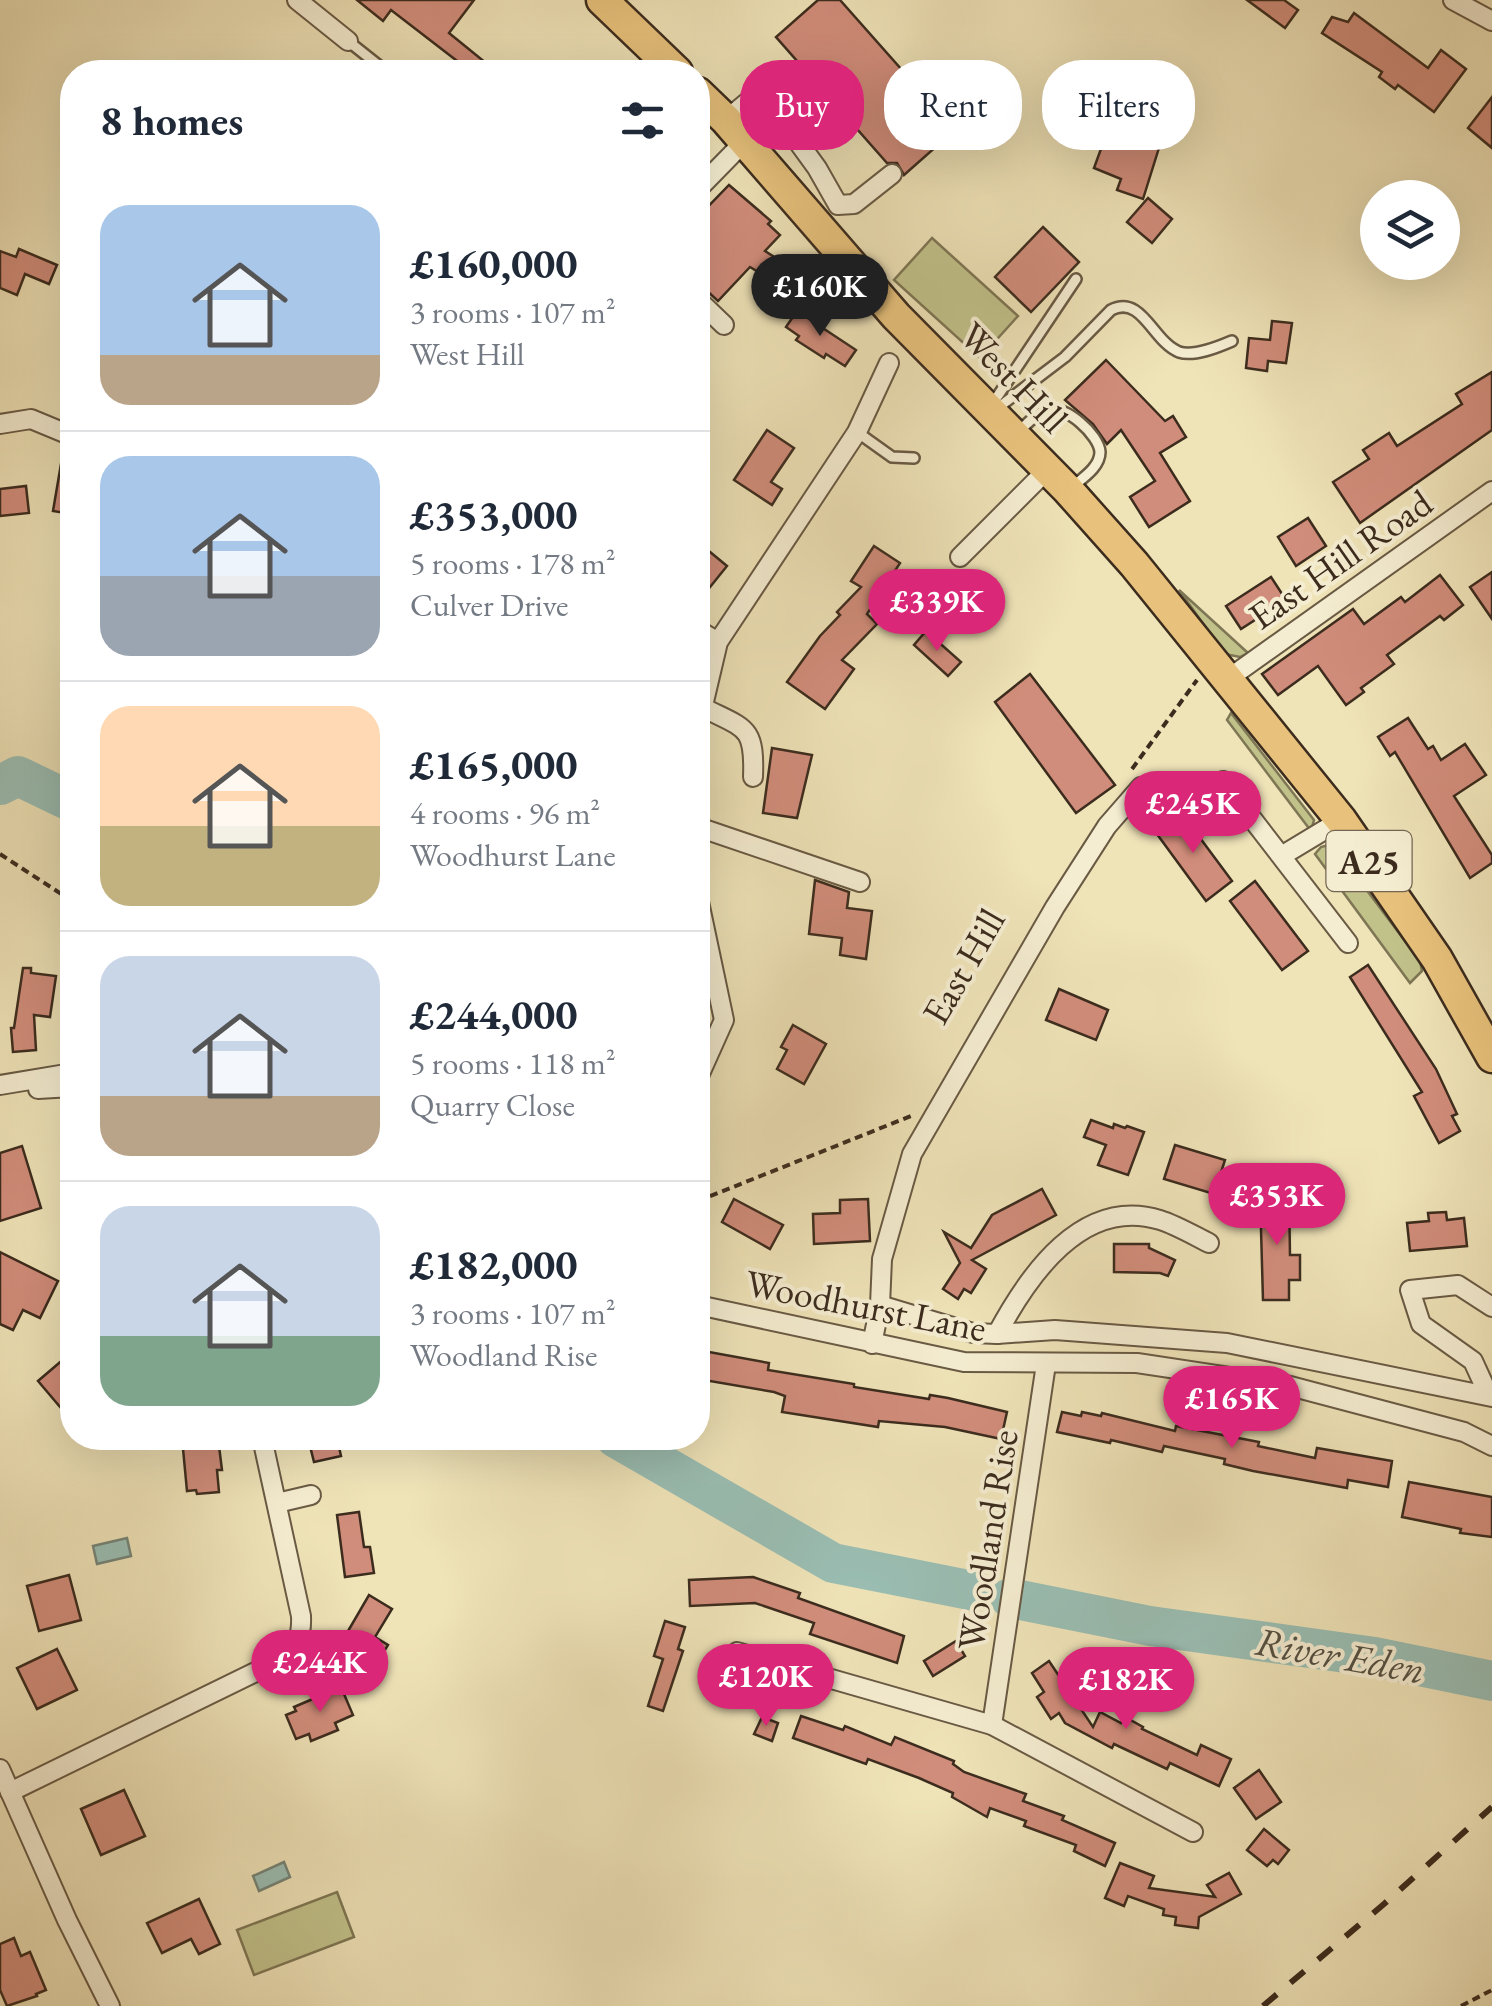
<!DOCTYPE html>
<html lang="en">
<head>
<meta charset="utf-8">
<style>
	body { margin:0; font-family:"EB Garamond",serif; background:#f6f6f7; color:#1f2937; height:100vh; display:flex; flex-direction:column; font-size:38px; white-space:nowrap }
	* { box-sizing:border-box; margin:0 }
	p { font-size:32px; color:#747a83 }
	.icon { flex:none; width:55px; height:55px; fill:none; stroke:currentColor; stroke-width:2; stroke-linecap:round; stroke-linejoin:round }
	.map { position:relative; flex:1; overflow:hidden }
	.panel { position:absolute; left:60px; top:60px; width:650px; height:1390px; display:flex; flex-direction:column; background:#fff; border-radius:40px; box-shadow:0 10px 40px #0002 }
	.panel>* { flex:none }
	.top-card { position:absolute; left:740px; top:60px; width:600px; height:90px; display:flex; gap:20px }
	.controls { position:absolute; left:1360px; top:180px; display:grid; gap:20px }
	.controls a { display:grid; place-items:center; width:100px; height:100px; border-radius:50%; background:#fff; box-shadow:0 10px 40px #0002; font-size:50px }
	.price { position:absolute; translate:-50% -85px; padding:0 22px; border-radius:35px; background:#db2777; color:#fff; font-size:32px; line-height:65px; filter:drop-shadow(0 2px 5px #0008) }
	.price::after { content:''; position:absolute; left:50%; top:60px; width:30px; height:22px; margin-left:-15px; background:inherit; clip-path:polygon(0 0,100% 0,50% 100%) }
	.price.on { background:#222; color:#fff }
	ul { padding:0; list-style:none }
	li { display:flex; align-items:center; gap:30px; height:250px; padding:0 40px }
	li+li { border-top:2px solid #e0e1e3 }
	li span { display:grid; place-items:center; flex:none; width:280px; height:200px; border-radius:30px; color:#555 }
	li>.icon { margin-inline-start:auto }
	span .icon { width:120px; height:120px; fill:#fffc; stroke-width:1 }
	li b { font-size:42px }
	h2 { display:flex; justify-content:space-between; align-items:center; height:120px; padding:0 40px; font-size:42px }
	.chip { padding:0 35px; border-radius:40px; background:#fff; box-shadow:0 10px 40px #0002; font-size:35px; line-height:90px }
	.chip.on { background:#db2777; color:#fff }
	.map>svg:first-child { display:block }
	.green { fill:#c1c18a; stroke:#7e7654; stroke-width:2.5 }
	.water { fill:#9abeb3; stroke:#748477; stroke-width:2.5 }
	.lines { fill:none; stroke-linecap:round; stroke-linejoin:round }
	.river { stroke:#9abeb3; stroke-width:40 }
	.building { fill:#d18d7b; stroke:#3c2c1e; stroke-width:2.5 }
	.service-casing { stroke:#695a44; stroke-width:14 }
	.minor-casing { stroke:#695a44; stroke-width:22 }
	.primary-casing { stroke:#3c2c1e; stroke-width:35 }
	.path { stroke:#3c2c1e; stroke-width:4; stroke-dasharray:8 5; stroke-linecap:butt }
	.service { stroke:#f5edd1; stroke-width:9 }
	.minor { stroke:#f5edd1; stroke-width:18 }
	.primary { stroke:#e8c27c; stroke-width:30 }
	.rail { stroke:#3c2c1e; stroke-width:6; stroke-dasharray:18 18; stroke-linecap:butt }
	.labels { text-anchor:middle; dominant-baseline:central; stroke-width:8; stroke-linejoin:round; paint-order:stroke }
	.shield { fill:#f5edd1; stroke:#746654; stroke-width:2.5 }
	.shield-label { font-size:35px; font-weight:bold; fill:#3c2c1e }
	.street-label { font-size:38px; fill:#3c2c1e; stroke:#f5edd1 }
	.water-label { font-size:40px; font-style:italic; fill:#545043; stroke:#f5edd1 }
</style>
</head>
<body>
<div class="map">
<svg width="1492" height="2006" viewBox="0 0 1492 2006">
	<rect width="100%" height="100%" fill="#efe3b8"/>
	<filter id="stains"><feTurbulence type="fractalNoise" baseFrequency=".002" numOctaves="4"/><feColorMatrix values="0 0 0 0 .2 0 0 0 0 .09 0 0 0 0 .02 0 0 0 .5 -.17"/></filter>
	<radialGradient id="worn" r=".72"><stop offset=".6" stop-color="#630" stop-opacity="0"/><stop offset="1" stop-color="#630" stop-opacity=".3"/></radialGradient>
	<g class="green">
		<polygon points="932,238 1018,316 980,358 894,280"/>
		<polygon points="1179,590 1248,653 1240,657 1225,654"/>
		<polygon points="1231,713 1314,820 1311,831 1227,720"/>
		<polygon points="1332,844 1420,961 1422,971 1410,983 1315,854 1321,847"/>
		<polygon points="337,1892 354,1937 254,1975 237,1930"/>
	</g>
	<g class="water">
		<polygon points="127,1538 131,1556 97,1564 93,1546"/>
		<polygon points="284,1862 290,1877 259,1891 253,1876"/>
	</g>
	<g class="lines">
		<g class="river">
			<polyline points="0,785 18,776 72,802"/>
			<polyline points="616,1438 833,1563 974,1591"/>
			<polyline points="1010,1598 1150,1626 1375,1657 1492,1681"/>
		</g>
	</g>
	<g class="building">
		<polygon points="357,0 474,0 449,33 497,72 454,72 461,64 391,10 383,21"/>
		<polygon points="818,0 840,0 955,130 904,175 897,163 887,163 776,37"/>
		<polygon points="1247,0 1284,0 1298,10 1285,28"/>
		<polygon points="1354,13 1428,68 1441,50 1466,69 1434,112 1398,85 1395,89 1379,77 1382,72 1322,33 1332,17 1348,22"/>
		<polygon points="1492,97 1492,148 1468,128"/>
		<polygon points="1148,111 1168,119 1143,199 1117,190 1121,179 1094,168 1106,135 1128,129 1132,119 1143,123"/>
		<polygon points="729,185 771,221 768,224 780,235 765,251 804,276 793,293 750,267 718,301 706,290 698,288 698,217"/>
		<polygon points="1148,198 1172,219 1152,243 1127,222"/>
		<polygon points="1043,227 1079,262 1031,312 995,277"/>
		<polygon points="19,249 57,265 49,284 25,274 17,295 0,288 0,251 16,257"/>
		<polygon points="797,311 856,350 845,366 826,354 824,358 796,340 799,336 786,327"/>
		<polygon points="1272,321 1292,323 1286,363 1268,361 1267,371 1246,368 1249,338 1270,340"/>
		<polygon points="1106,360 1165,421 1173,416 1186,437 1160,453 1190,501 1149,527 1130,497 1155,481 1121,430 1107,444 1093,424 1065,400"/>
		<polygon points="1492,372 1492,430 1360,523 1333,482 1369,459 1363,450 1389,433 1397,446 1462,404 1456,394"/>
		<polygon points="767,430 794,448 771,482 782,489 772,505 734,480"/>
		<polygon points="63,452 72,453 72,514 53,511"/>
		<polygon points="26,486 29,513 0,516 0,489"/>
		<polygon points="1308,518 1326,546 1296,566 1278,537"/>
		<polygon points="698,542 727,566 698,602"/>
		<polygon points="874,546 900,563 867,614 877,624 842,660 854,669 825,709 787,682 820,636 840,615 837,612 861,587 851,581"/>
		<polygon points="1492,572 1492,619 1470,587"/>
		<polygon points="1440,575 1463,605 1444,620 1440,616 1387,655 1394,664 1361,688 1364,692 1346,705 1318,666 1278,695 1262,674 1353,609 1364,624 1401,597 1405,602"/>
		<polygon points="1271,577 1286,600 1241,629 1226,606"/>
		<polygon points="926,631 961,662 948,676 914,645"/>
		<polygon points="1030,674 1115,785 1076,813 995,702"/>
		<polygon points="1408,718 1428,749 1433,746 1441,760 1465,744 1486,775 1454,796 1492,855 1492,863 1470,878 1395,752 1390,756 1378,737"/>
		<polygon points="772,748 812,755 797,818 763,813"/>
		<polygon points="1180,811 1232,881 1206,901 1154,830"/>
		<polygon points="815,880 849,892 847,908 872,911 866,959 840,955 842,938 809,934"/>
		<polygon points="1255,881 1308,951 1282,970 1230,901"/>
		<polygon points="1368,965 1436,1069 1457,1114 1452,1116 1460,1131 1439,1143 1414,1096 1422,1092 1350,977"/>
		<polygon points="23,968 31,968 31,973 56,976 50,1017 34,1015 36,1050 13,1052 11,1028 14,1028"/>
		<polygon points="1059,989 1108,1010 1096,1040 1046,1020"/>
		<polygon points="793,1025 826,1044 804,1084 777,1069 787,1050 781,1047"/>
		<polygon points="1091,1120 1113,1128 1114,1124 1125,1128 1127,1126 1144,1132 1128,1175 1098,1165 1106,1145 1084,1137"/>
		<polygon points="1175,1145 1225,1160 1214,1194 1164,1179"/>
		<polygon points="22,1146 41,1208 0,1221 0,1153"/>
		<polygon points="1042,1189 1056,1215 972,1260 986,1269 971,1293 964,1289 958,1299 943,1289 960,1263 944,1232 971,1248 992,1215"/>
		<polygon points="1260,1194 1289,1194 1290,1255 1300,1255 1300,1280 1289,1280 1289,1300 1263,1300"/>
		<polygon points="734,1199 783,1225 770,1249 722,1222"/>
		<polygon points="868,1199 870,1241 814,1244 813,1214 840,1213 840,1200"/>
		<polygon points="1446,1212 1447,1220 1464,1218 1467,1246 1410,1251 1407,1223 1429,1221 1428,1213"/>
		<polygon points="1114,1244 1149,1244 1149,1248 1175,1260 1168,1276 1160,1273 1114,1272"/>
		<polygon points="0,1252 58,1281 40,1318 23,1310 13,1330 0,1324"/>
		<polygon points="698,1350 769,1363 768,1370 854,1384 854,1387 929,1399 930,1395 948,1398 1007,1412 1001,1439 945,1427 879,1421 878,1427 782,1412 785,1396 774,1392 698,1379"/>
		<polygon points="72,1352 72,1421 38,1381"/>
		<polygon points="1062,1412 1081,1416 1082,1412 1101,1416 1102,1413 1175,1431 1176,1426 1259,1442 1258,1446 1315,1458 1317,1448 1392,1461 1388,1487 1348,1480 1347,1488 1253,1471 1224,1464 1225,1459 1164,1446 1162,1452 1111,1440 1110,1443 1057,1432"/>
		<polygon points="182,1438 218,1438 222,1470 217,1470 219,1492 197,1494 196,1490 187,1491"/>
		<polygon points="308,1438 337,1438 341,1456 314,1462"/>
		<polygon points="1409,1482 1492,1497 1492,1537 1460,1533 1461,1529 1402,1517"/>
		<polygon points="359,1512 364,1547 370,1547 374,1573 345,1577 337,1515"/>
		<polygon points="69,1575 81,1620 39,1631 27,1586"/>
		<polygon points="753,1577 800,1593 798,1598 904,1636 897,1663 810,1634 814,1623 755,1603 690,1606 689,1580"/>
		<polygon points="369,1595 392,1609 375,1637 388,1645 374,1668 337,1650"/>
		<polygon points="665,1621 685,1627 678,1649 683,1651 663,1711 648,1706 663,1659 654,1656"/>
		<polygon points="956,1641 965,1656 933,1676 924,1661"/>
		<polygon points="57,1649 77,1690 37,1709 17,1668"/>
		<polygon points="1049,1661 1093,1727 1100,1712 1121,1723 1125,1717 1143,1727 1142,1729 1197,1755 1201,1745 1231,1759 1219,1786 1170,1763 1167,1769 1114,1744 1112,1748 1065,1723 1059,1713 1051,1719 1037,1697 1044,1692 1032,1673"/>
		<polygon points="341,1687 353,1715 335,1723 338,1730 311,1741 309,1734 296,1739 286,1715 296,1711 294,1707"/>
		<polygon points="801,1716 843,1730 845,1726 891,1745 895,1737 954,1761 953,1764 964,1772 1026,1794 1023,1801 1064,1816 1062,1820 1115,1843 1105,1866 1074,1851 1076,1845 1024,1826 1026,1821 990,1808 987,1817 952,1797 953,1793 919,1778 868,1759 866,1764 793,1738"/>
		<polygon points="762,1717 778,1723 772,1741 754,1734"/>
		<polygon points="1259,1770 1281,1802 1256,1819 1234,1788"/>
		<polygon points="124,1790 145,1836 101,1855 81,1809"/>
		<polygon points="1264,1829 1289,1850 1278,1864 1273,1860 1267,1866 1247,1850"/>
		<polygon points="1120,1863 1154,1876 1149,1888 1215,1897 1207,1885 1229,1873 1241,1894 1199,1917 1198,1928 1175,1925 1176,1917 1163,1915 1164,1909 1128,1896 1124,1906 1105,1898"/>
		<polygon points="199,1899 220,1944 199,1954 191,1939 162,1953 147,1923"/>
		<polygon points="14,1938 21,1956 30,1952 46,1990 36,1994 37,1996 7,2006 0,1990 0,1944"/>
	</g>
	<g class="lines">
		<g class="service-casing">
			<g id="service">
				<polyline points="348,41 382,68"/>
				<polyline points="991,406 1076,279"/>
				<path d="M995,410L1065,357L1111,310C1142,294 1153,342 1179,352C1194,357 1218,347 1232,341"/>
				<polyline points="857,432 892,457 914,458"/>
				<path d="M1017,433C1026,425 1036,413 1048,410C1065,404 1099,435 1100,452C1100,468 1081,479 1071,488"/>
			</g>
		</g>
		<g class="minor-casing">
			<g id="minor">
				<polyline points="297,0 348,41"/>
				<polyline points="1453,0 1492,21"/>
				<polyline points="726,120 761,91 817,168 838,205 854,204 892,174"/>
				<polyline points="698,189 744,142"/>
				<polyline points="698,300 724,325"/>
				<polyline points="0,424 31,419 72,436"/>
				<polyline points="960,557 1048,469"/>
				<polyline points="698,630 718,642"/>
				<polyline points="1225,681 1492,491"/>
				<path d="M702,707C745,729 755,725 753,777"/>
				<polyline points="698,727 718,642 857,432 889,363"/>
				<polyline points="1223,781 1348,943"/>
				<polyline points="698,827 860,882"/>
				<polyline points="1283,855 1341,820"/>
				<polyline points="698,897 724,1020 698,1078"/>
				<polyline points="0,1085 72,1073"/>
				<polyline points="38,1089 72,1087"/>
				<polyline points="698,1305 964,1362 1137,1363 1290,1386 1464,1432 1492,1446"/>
				<path d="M880,1305L973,1333L997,1334C1028,1276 1082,1196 1160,1220C1176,1225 1193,1235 1209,1243"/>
				<polyline points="997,1334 1055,1330 1227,1343 1492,1397"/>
				<polyline points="872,1344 880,1305 882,1259 912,1154 1055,907 1107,826 1141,787"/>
				<polyline points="1489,1396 1473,1361 1421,1324 1410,1290 1458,1285 1492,1307"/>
				<polyline points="277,1503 311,1495"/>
				<polyline points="737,1652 992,1725 1193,1832"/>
				<polyline points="992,1725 1046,1364"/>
				<polyline points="0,1769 67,1920 110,2006"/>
				<path d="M10,1792L280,1660C297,1647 302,1637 301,1616L262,1438"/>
			</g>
		</g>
		<g class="primary-casing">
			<g id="primary">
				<polyline points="602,0 677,72"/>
				<polyline points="698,93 726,120 896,316 1068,490 1134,564 1341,820 1437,959 1492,1057"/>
			</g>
		</g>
		<g class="path">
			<polyline points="1132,769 1197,680"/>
			<polyline points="0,854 72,901"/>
			<polyline points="698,1201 911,1116"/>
			<polyline points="1461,2006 1492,1990"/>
		</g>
		<use href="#service" class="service"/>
		<use href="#minor" class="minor"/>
		<use href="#primary" class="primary"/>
		<polyline class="rail" points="1263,2006 1384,1904 1492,1807"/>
	</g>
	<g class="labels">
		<rect class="shield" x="1326.5" y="831" width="85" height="60" rx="8"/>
		<g class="shield-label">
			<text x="1369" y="861">A25</text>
		</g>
		<g class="street-label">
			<text transform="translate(1014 377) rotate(46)">West Hill</text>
			<text transform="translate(1340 559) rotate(-35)">East Hill Road</text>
			<text transform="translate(963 966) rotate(-60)">East Hill</text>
			<text transform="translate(866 1305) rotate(11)">Woodhurst Lane</text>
			<text transform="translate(987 1540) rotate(-81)">Woodland Rise</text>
		</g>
		<g class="water-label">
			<text transform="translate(1340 1655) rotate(10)">River Eden</text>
		</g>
	</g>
	<rect width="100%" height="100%" filter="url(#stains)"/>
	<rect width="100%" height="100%" fill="url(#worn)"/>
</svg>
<div class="controls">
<a><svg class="icon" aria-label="layers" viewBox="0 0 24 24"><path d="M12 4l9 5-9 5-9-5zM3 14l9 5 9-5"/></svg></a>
</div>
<b class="price on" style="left:820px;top:339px">£160K</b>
<b class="price" style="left:937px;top:654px">£339K</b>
<b class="price" style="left:1193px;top:856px">£245K</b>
<b class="price" style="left:1277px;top:1248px">£353K</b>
<b class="price" style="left:1232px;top:1451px">£165K</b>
<b class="price" style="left:320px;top:1715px">£244K</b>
<b class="price" style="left:766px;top:1729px">£120K</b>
<b class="price" style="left:1126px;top:1732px">£182K</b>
<div class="top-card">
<a class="chip on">Buy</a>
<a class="chip">Rent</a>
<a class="chip">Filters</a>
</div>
<section class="panel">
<h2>8 homes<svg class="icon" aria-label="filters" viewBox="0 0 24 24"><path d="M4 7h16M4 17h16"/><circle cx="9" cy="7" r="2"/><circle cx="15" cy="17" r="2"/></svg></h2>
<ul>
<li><span style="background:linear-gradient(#a9c7e8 75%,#b9a48a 0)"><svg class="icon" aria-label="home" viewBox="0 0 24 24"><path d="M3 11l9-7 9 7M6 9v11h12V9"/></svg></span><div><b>£160,000</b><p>3 rooms · 107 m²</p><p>West Hill</p></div></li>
<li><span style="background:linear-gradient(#a9c7e8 60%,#9aa5b1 0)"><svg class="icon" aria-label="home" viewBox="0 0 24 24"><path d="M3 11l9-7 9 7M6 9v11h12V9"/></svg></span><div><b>£353,000</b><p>5 rooms · 178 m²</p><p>Culver Drive</p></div></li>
<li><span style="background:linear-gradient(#ffd9b3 60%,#c2b280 0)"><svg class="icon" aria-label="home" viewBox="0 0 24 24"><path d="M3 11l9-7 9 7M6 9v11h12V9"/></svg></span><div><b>£165,000</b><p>4 rooms · 96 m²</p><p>Woodhurst Lane</p></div></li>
<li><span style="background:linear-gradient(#c9d6e8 70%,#b9a48a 0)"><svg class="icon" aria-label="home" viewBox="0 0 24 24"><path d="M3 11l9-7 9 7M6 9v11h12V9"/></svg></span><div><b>£244,000</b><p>5 rooms · 118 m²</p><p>Quarry Close</p></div></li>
<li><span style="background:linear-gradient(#c9d6e8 65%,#7fa58c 0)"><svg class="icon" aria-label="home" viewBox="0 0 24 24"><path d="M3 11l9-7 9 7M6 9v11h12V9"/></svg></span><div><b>£182,000</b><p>3 rooms · 107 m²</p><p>Woodland Rise</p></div></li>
</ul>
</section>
</div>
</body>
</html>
